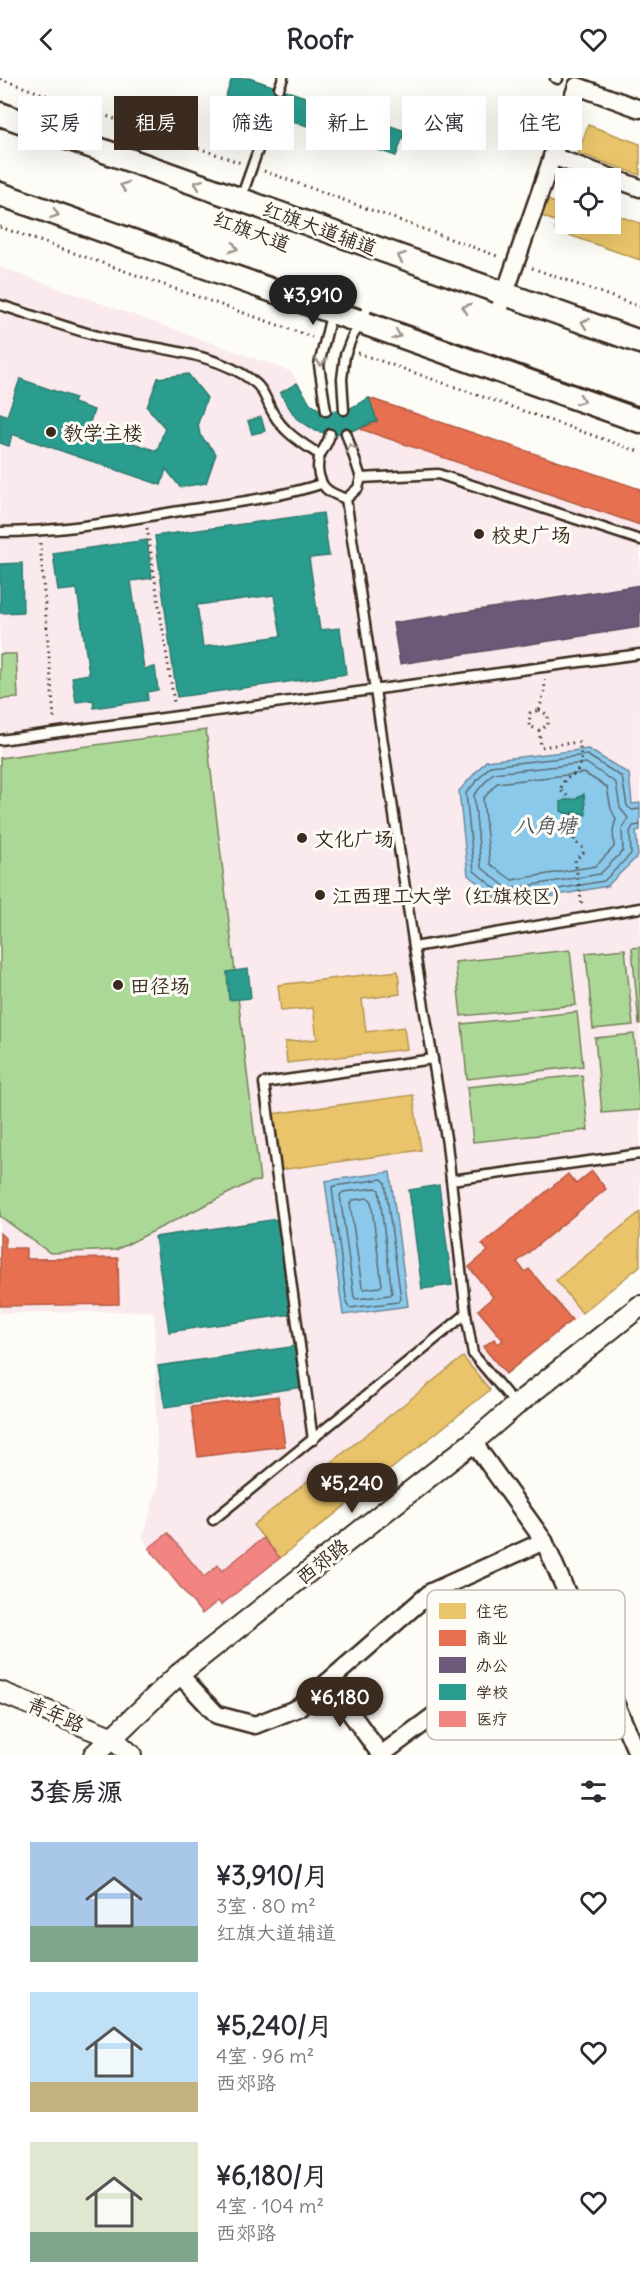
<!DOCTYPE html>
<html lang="zh">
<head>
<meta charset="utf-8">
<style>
	body { margin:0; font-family:Delius,"LXGW WenKai TC",sans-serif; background:#f7f7f7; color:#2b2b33; height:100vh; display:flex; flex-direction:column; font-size:22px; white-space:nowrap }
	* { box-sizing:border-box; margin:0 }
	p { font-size:20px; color:#7c7c81 }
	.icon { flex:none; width:33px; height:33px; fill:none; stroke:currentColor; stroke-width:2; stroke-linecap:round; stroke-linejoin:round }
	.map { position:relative; height:1677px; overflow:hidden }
	.side { display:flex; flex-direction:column; background:#fff; flex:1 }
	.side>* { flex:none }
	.hud { position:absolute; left:18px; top:18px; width:604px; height:54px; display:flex; gap:12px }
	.tools { position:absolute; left:555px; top:90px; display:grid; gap:12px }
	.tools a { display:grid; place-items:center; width:66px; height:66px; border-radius:0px; background:#fff; box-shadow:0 6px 24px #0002; font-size:30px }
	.price { position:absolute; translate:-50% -51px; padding:0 14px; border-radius:21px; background:#3b2a1e; color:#fff; font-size:20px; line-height:39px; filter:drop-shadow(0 2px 3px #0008) }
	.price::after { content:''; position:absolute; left:50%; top:36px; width:18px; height:14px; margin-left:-9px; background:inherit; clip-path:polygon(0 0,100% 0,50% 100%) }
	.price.active { background:#222; color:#fff }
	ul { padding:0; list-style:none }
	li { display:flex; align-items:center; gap:18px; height:150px; padding:0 30px }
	li span { display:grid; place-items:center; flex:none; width:168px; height:120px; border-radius:0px; color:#555 }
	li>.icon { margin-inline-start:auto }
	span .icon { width:72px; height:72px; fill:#fffc; stroke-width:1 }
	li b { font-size:26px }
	h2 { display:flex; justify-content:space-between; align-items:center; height:72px; padding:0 30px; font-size:26px }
	.pill { padding:0 21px; border-radius:0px; background:#fff; box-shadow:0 6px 24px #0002; font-size:21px; line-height:54px }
	.pill.active { background:#3b2a1e; color:#fff }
	header { display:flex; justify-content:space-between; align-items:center; height:78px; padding:0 30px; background:#fff; font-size:27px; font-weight:700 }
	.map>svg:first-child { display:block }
	.built { fill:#fae9ed }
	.green { fill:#acd897; stroke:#74815a; stroke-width:1.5 }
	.water { fill:#8bc9eb; stroke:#6b8999; stroke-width:1.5 }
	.homes { fill:#e9c46a; stroke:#b59653; stroke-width:1.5 }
	.shops { fill:#e76f51; stroke:#b35a42; stroke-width:1.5 }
	.offices { fill:#6d597a; stroke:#5e4b5e; stroke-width:1.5 }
	.schools { fill:#2a9d8f; stroke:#2f7a6d; stroke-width:1.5; fill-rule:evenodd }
	.health { fill:#f28482; stroke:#bb6964; stroke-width:1.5 }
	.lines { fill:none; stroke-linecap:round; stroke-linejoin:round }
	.shore { stroke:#5b6a70; stroke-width:1.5 }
	.service-casing { stroke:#3b2a1e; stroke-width:13 }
	.minor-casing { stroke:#3b2a1e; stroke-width:21 }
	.tertiary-casing { stroke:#3b2a1e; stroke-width:24 }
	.secondary-casing { stroke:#3b2a1e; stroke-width:27 }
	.primary-casing { stroke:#3b2a1e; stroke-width:30 }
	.path { stroke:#3b2a1e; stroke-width:3; stroke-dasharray:1.5 4.5; stroke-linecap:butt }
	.service { stroke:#fdfcf7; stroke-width:8 }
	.minor { stroke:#fdfcf7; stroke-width:16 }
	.tertiary { stroke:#fdfcf7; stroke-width:20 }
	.secondary { stroke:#fdfcf7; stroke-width:22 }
	.primary { stroke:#fdfcf7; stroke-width:26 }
	.oneway { stroke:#9c938a }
	.poi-dot { fill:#3b2a1e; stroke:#fdfcf7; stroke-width:2 }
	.labels { text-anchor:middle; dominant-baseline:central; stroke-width:6; stroke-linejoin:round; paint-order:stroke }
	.street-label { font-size:20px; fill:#3b2a1e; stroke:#fdfcf7 }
	.poi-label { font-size:20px; fill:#3b2a1e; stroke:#fdfcf7; text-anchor:start }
	.water-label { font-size:21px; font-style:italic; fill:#535a5c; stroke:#fdfcf7 }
	.key { fill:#fdfcf7; stroke:#c3bdb6; stroke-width:1.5 }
	.key-label { font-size:16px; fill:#3b2a1e }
</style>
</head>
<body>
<header><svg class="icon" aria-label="back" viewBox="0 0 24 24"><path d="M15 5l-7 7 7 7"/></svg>Roofr<svg class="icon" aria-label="heart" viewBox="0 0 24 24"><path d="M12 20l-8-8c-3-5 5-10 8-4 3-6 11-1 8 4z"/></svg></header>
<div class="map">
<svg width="640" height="1677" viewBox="0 0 640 1677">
	<rect width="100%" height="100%" fill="#fdfcf7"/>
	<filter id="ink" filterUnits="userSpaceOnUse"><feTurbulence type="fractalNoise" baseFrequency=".0167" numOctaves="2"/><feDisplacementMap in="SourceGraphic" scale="12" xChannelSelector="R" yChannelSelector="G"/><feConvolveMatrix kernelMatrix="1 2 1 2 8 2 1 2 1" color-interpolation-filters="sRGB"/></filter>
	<g filter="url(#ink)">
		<polygon class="built" points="0,189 292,294 310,325 320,332 329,334 349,331 369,320 377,343 361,352 640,447 640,1188 221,1527 217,1524 202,1536 149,1470 143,1460 158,1407 154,1233 0,1235"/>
		<g class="green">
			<polygon points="0,576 16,576 18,620 0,621"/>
			<polygon points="206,652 260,1103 251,1104 116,1172 50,1175 0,1138 0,680"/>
			<polygon points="640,869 640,946 639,946 632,870"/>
			<polygon points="625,871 633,947 593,951 586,875"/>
			<polygon points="570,872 576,927 461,938 455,884"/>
			<polygon points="577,934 583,988 467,1001 462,946"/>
			<polygon points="634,956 640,1032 602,1035 595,960"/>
			<polygon points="582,997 588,1052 473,1064 467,1009"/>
		</g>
		<g class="water">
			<polygon points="588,671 629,696 632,726 640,725 640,752 636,753 638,778 607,808 505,827 468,797 459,713 486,683"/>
			<polygon points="390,1094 408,1228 343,1237 325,1103"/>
		</g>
		<g class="homes">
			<polygon points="588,47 640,66 640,97 578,75"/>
			<polygon points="545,121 563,128 557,144 539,137"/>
			<polygon points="566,121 566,146 610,146 610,135 640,145 640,182 555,152"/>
			<polygon points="398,893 400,916 362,921 366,954 404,949 407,971 287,985 285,964 317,961 313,930 281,933 278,907"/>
			<polygon points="413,1017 421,1072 280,1092 272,1036"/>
			<polygon points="640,1134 640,1188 582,1235 556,1202"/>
			<polygon points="463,1279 490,1312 280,1480 253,1447"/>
		</g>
		<g class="shops">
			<polygon points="369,320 640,411 640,447 360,351 377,343"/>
			<polygon points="592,1093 606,1111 517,1184 525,1194 529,1191 572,1242 506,1296 483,1269 494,1261 498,1266 503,1262 478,1232 493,1219 469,1189 488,1173 482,1166 568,1096 576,1106"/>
			<polygon points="0,1155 5,1160 5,1170 26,1170 26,1181 118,1180 119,1226 0,1228"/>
			<polygon points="278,1318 285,1368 198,1379 191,1329"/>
		</g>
		<polygon class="offices" points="640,507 640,549 400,586 393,545"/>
		<g class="schools">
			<polygon points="232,0 249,0 405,53 396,78 225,20"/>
			<polygon points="188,296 207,320 198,345 200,357 216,376 206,405 180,409 166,391 161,407 12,356 9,368 0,365 0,335 7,338 20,301 75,320 73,325 94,332 88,350 157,373 165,350 147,329 158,300"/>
			<polygon points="297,305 310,325 320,332 329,334 349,331 369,320 377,343 346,355 330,356 316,353 296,340 280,315"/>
			<polygon points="261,339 265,353 252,356 248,343"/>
			<path d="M323,435L329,478L309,480L320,552L340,550L346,596L177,619L155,458ZM274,517L281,558L203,569L197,527Z"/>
			<polygon points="147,462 152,500 131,503 144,591 155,589 158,612 147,614 148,622 94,630 93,622 76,624 72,599 89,596 77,511 58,513 53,475"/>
			<polygon points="22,485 23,534 0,535 0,486"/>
			<polygon points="584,716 586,737 576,734 567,736 561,733 561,724 565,722 576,721"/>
			<polygon points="248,891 251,920 229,922 227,894"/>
			<polygon points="439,1107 452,1207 422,1211 409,1112"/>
			<polygon points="278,1141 292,1236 169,1254 155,1159"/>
			<polygon points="297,1268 303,1309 165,1329 158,1288"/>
		</g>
		<polygon class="health" points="168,1455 204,1499 218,1487 222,1493 263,1460 280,1480 221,1527 218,1523 202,1536 149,1470"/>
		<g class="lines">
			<g class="shore">
				<polygon points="586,685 616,705 620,730 628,740 622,752 623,773 600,796 508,811 481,789 474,717 493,695"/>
				<polygon points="584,695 607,709 611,731 616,741 613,752 614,769 596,788 512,802 490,786 483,721 497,705"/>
				<polyline points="640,731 632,732 627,728 622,699 587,677 490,688 466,715 474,793 507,820 604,803 631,776 630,754 633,748 640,747"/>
				<polygon points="382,1101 385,1104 401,1221 398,1224 350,1230 347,1227 332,1110 334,1108"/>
				<polygon points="376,1110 379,1112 392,1215 390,1217 356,1221 354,1219 340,1117 343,1114"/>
				<polygon points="368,1120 371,1122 382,1207 380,1209 364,1211 362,1209 350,1125 353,1122"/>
			</g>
			<g class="service-casing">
				<g id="service">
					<polyline points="555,0 558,1"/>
					<polyline points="279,10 283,0"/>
					<polyline points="241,120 271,35"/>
					<path d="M0,227C35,238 70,251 105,260C152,271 215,273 254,304C264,311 267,325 273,335C284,355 302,365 320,377"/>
					<polyline points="344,332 342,301 345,277 352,259 362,244 371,221"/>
					<polyline points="326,333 319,287 332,233 341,211"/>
					<path d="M330,356C328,366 324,369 320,377C318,382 318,387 318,392C321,411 328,414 346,421"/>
					<polyline points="361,400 438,396 640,462"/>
					<polyline points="346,421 414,869 447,1066 466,1236 473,1276 516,1327"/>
					<polyline points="346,421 358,410 361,400 346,355"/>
					<path d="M0,454C62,454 125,442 186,432C231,425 277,420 321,406"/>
					<polyline points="0,662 640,576"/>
					<polyline points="414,869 640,830"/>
					<polyline points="451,1102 640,1076"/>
					<polyline points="313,1362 264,1005 433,981"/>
					<polyline points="213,1442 466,1236"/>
				</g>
			</g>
			<g class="minor-casing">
				<g id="minor">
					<polyline points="552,78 640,110"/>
					<polyline points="496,241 577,8 640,31"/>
					<polyline points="473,1364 544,1463 638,1677"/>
					<polyline points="179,1596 217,1637 255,1647 298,1630 431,1514 544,1463"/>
					<polyline points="328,1604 381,1677"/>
					<polyline points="381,1677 522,1572"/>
				</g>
			</g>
			<g class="tertiary-casing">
				<g id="tertiary">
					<polyline points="0,1614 111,1659 131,1677"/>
					<polyline points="94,1677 179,1596 473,1364 516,1327 640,1228"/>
				</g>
			</g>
			<g class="secondary-casing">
				<g id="secondary">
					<polyline points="0,36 640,264"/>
					<polyline points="0,116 640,343"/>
				</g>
			</g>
			<g class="primary-casing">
				<g id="primary">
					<polyline points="0,64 640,292"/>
					<polyline points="0,88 640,314"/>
				</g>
			</g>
			<g class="path">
				<polyline points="0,1 241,85"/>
				<polyline points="264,93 500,179"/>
				<polyline points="0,149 312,259"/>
				<polyline points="532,190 640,229"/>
				<polyline points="358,275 640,374"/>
				<polyline points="147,450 174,624"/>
				<polyline points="40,465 54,640"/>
				<polygon points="539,632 548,637 548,647 539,652 529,648 530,635"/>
				<polyline points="539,632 545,611 544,602"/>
				<path d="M539,652L541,669L579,664C582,682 584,694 565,701L560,712L571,721"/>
				<polyline points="572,736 581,747 580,751 575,757 574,763 584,771 583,775 575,782 582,828"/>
			</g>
			<use href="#service" class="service"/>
			<use href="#minor" class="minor"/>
			<use href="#tertiary" class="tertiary"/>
			<use href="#secondary" class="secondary"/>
			<use href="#primary" class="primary"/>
		</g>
		<defs><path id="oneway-chevron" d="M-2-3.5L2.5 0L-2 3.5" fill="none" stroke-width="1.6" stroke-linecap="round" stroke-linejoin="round" transform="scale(1.5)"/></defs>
		<g class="oneway">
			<use href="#oneway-chevron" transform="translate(198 106) rotate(-160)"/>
			<use href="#oneway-chevron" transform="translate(124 108) rotate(-161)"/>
			<use href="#oneway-chevron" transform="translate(55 136) rotate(19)"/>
			<use href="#oneway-chevron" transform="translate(234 170) rotate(19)"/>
			<use href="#oneway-chevron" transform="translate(401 179) rotate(-160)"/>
			<use href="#oneway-chevron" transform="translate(466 230) rotate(-161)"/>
			<use href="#oneway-chevron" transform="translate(585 245) rotate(-160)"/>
			<use href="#oneway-chevron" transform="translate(397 257) rotate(20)"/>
			<use href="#oneway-chevron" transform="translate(321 284) rotate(93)"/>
			<use href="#oneway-chevron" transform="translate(581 322) rotate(20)"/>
			<use href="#oneway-chevron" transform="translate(351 370) rotate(-111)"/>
		</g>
	</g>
	<g class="poi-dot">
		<circle cx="51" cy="354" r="6"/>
		<circle cx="479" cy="456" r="6"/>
		<circle cx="302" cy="760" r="6"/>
		<circle cx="320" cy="817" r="6"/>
		<circle cx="118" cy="907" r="6"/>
	</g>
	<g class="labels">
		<g class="street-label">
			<text transform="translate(320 150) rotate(20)">红旗大道辅道</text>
			<text transform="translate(252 153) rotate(20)">红旗大道</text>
			<text transform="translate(322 1483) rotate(-38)">西郊路</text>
			<text transform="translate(56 1636) rotate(23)">青年路</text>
		</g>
		<g class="poi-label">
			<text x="63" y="354">教学主楼</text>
			<text x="491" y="456">校史广场</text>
			<text x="314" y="760">文化广场</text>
			<text x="332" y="817">江西理工大学（红旗校区）</text>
			<text x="130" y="907">田径场</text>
		</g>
		<g class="water-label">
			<text x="545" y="747">八角塘</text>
		</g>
	</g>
	<rect x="427" y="1512" width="198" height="150" rx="9" class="key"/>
	<rect x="439" y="1525" width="27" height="16" fill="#e9c46a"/>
	<rect x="439" y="1552" width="27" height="16" fill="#e76f51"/>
	<rect x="439" y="1579" width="27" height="16" fill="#6d597a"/>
	<rect x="439" y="1606" width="27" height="16" fill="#2a9d8f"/>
	<rect x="439" y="1633" width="27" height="16" fill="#f28482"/>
	<g class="key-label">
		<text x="476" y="1539">住宅</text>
		<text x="476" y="1566">商业</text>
		<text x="476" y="1593">办公</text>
		<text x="476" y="1620">学校</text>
		<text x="476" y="1647">医疗</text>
	</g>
</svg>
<div class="tools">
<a><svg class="icon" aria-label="locate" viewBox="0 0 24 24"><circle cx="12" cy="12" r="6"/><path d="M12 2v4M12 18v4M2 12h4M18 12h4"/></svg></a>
</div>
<b class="price active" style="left:313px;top:248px">¥3,910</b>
<b class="price" style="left:352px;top:1436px">¥5,240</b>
<b class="price" style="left:340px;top:1650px">¥6,180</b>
<div class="hud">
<a class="pill">买房</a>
<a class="pill active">租房</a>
<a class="pill">筛选</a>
<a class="pill">新上</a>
<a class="pill">公寓</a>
<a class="pill">住宅</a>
</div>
</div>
<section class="side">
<h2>3套房源<svg class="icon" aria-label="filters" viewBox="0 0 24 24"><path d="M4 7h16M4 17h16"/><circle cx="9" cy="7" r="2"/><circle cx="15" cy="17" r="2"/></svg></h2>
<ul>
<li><span style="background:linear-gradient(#a9c7e8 70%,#7fa58c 0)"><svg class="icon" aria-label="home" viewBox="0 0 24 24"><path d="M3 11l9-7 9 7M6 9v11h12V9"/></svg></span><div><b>¥3,910/月</b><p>3室 · 80 m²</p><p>红旗大道辅道</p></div><svg class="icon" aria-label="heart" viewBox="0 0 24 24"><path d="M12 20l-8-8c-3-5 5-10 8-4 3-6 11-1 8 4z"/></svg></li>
<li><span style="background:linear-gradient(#bfe0f5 75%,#c2b280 0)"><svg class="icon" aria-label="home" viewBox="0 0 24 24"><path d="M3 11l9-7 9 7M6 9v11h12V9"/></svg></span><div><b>¥5,240/月</b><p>4室 · 96 m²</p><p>西郊路</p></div><svg class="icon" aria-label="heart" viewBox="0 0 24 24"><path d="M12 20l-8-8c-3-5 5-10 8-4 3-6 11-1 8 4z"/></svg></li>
<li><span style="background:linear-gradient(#dfe7d0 75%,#7fa58c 0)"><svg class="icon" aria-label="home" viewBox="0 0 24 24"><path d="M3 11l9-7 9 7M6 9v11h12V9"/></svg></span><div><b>¥6,180/月</b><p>4室 · 104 m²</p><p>西郊路</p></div><svg class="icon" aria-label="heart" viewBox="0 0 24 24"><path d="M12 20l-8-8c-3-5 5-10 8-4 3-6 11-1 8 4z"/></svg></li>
</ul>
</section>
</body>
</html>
